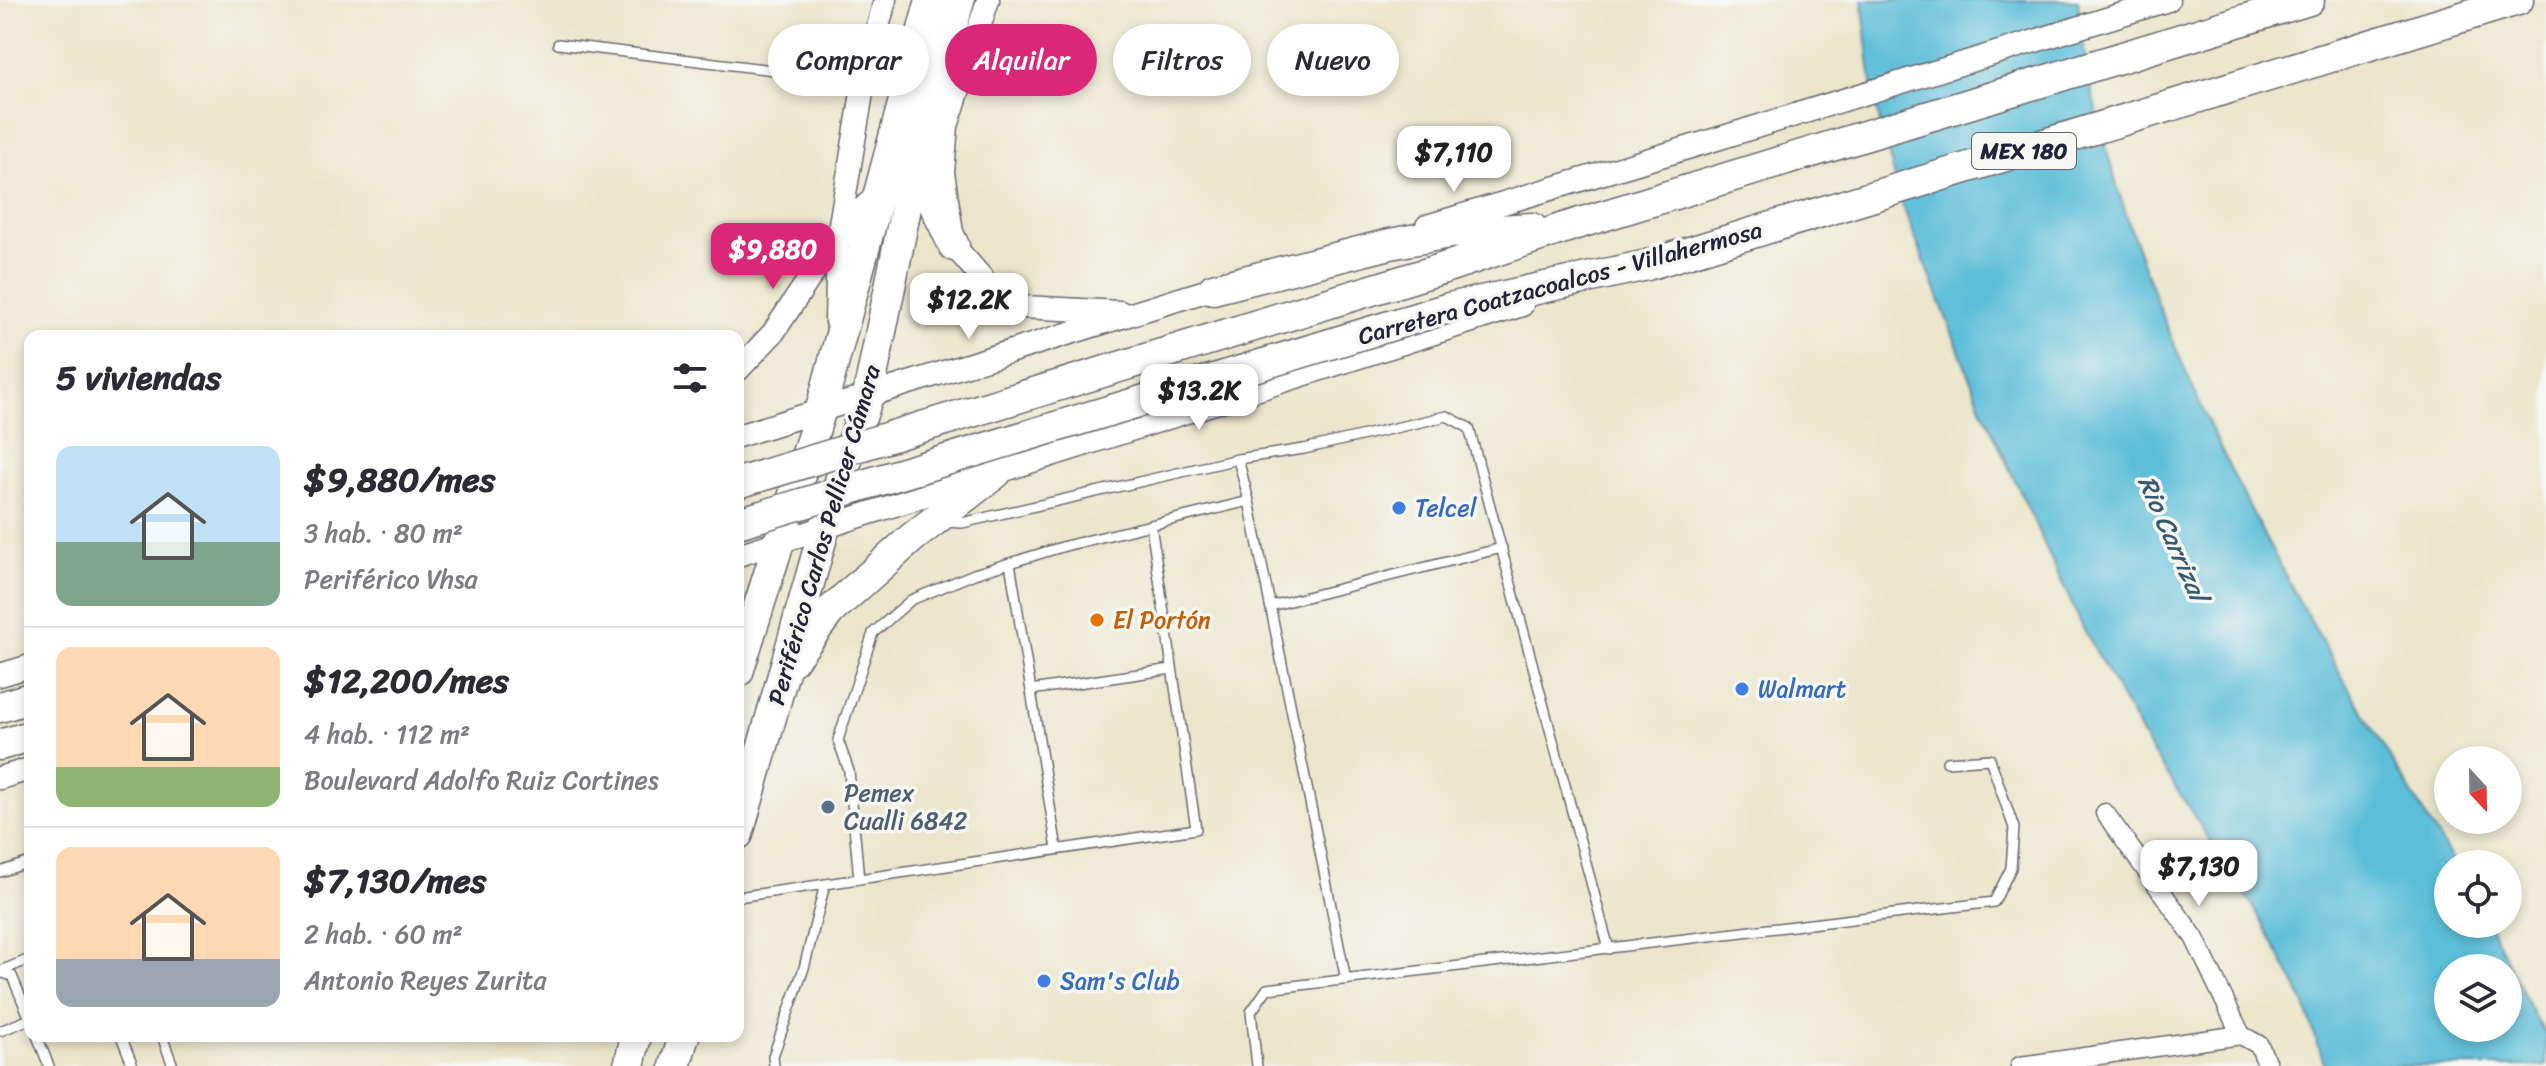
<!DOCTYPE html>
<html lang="es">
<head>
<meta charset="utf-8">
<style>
	body { margin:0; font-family:Sriracha,sans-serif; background:#f7f7f7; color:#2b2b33; height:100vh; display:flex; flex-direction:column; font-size:30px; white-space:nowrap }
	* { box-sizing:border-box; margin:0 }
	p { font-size:26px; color:#7c7c81 }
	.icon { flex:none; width:44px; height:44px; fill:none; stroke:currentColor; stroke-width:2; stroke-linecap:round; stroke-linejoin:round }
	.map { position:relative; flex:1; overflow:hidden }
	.panel { position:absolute; left:24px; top:330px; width:720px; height:712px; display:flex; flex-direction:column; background:#fff; border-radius:16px; box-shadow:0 4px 12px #0003 }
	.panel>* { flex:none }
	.guide { position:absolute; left:768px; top:24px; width:760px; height:72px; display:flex; gap:16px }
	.needle { width:52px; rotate:158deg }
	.controls { position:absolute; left:2434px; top:746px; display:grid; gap:16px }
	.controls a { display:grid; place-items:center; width:88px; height:88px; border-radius:50%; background:#fff; box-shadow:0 4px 12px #0003; font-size:40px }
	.price { position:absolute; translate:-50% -68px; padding:0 18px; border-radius:16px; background:#fff; color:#222; font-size:26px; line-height:52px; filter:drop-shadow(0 2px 4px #0008) }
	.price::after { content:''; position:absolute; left:50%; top:48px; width:24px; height:18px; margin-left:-12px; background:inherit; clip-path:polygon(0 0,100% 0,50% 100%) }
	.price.active { background:#db2777; color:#fff }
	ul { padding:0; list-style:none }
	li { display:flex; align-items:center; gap:24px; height:200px; padding:0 32px }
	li+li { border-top:2px solid #e1e1e2 }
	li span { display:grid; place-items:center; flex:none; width:224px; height:160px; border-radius:16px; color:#555 }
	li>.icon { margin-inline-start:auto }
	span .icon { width:96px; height:96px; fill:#fffc; stroke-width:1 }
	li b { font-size:34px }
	h2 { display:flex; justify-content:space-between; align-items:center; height:96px; padding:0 32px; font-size:34px }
	.chip { padding:0 28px; border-radius:36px; background:#fff; box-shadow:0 4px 12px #0003; font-size:28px; line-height:72px }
	.chip.active { background:#db2777; color:#fff }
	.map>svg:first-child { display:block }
	.water { fill:#5bbed9; stroke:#3e708a; stroke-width:2; fill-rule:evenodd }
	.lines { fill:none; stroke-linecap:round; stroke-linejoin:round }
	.service-casing { stroke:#68676d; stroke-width:12 }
	.minor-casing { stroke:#68676d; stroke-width:21 }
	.tertiary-casing { stroke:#68676d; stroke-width:25 }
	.primary-casing { stroke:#68676d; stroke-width:33 }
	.trunk-casing { stroke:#68676d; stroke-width:33 }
	.service { stroke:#fff; stroke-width:9 }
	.minor { stroke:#fff; stroke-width:18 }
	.tertiary { stroke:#fff; stroke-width:22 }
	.primary { stroke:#fff; stroke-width:30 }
	.trunk { stroke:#fff; stroke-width:30 }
	.trunk-bridge-casing { stroke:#68676d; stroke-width:33; stroke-linecap:butt }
	.trunk-bridge { stroke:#fff; stroke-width:30 }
	.shop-dot { fill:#3f7fe0; stroke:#f6f6f2; stroke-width:3 }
	.food-dot { fill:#e8710a; stroke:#f6f6f2; stroke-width:3 }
	.service-dot { fill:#5c6f8a; stroke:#f6f6f2; stroke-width:3 }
	.labels { text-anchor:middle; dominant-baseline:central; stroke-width:7; stroke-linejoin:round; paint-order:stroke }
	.shield { fill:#f6f6f2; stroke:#626272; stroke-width:2 }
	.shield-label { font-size:22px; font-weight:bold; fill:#22223b }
	.street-label { font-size:24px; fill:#22223b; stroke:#f6f6f2 }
	.shop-label { font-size:24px; fill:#366cbe; stroke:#f6f6f2; text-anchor:start }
	.food-label { font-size:24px; fill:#c56008; stroke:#f6f6f2; text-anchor:start }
	.service-label { font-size:24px; fill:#4e5e75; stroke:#f6f6f2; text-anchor:start }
	.water-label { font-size:26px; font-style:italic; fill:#365972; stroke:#f6f6f2 }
</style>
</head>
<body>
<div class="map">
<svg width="2546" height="1066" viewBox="0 0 2546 1066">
	<rect width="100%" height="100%" fill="#f6f6f2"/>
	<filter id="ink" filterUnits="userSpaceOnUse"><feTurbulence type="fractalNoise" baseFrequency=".0125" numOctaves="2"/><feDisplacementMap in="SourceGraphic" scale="16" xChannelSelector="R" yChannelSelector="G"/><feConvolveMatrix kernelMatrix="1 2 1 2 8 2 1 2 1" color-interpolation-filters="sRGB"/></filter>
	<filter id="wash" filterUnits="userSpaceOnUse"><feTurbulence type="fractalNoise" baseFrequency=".006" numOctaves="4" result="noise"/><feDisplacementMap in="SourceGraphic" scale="32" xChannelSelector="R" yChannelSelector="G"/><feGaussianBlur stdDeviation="1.8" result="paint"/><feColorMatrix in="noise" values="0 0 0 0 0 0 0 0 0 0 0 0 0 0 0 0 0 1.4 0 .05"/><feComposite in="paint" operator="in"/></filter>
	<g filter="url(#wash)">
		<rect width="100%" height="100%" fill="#ebe6cb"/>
		<path class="water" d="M1862,0H2078C2082,28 2084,57 2090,84C2153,364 2306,623 2455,864H2448V924H2489L2534,1016L2546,1034V1066H2325L2303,1000L2256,911L2147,744L2083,628L1982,409L1902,204L1874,100ZM2448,968H2508V1028H2448Z"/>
	</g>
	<g filter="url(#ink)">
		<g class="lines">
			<g class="service-casing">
				<g id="service">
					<polyline points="558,44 864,81"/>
					<polyline points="1238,459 1249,501 1346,980"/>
					<polyline points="945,522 962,523 1238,459 1304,449 1447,416 1469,428 1609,949"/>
					<polyline points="1010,563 1057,849"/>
					<polyline points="1270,606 1502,548"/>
					<polyline points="1031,690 1172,669"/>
					<polyline points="0,872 30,862"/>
					<polyline points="859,879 849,771 838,740 873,633 911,600 974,574 1065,546 1249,501"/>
					<polyline points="738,897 1196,829 1151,525"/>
					<polyline points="0,971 30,959"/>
					<polyline points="0,972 12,976 30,1019"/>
					<polyline points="0,1031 30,1019"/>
					<polyline points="37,1036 49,1066"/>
					<polyline points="121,1036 133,1066"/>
					<polyline points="162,1036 173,1066"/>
					<polyline points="774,1066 773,1056 804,968 825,884"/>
					<polyline points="1257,1066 1251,1012 1267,989 1994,902 2011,868 2014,828 1990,759 1947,762"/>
				</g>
			</g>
			<g class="minor-casing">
				<g id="minor">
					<polyline points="2105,813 2194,937 2241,1035"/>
					<polyline points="2020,1066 2241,1035 2259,1045 2268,1066"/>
				</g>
			</g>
			<g class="tertiary-casing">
				<g id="tertiary">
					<polyline points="988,0 947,126 943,172 954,246 990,287 1023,307 1120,312"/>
					<polyline points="1427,226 1707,142 2168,0"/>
					<polyline points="836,322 838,236 864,81 885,0"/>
					<polyline points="738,370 773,333 837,237"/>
					<polyline points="738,436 1225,285"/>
					<polyline points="738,555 1522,305"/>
					<polyline points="0,675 30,666"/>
					<polyline points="0,778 30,769"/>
				</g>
			</g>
			<g class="primary-casing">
				<g id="primary">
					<polyline points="924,154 928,191 954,246"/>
					<polyline points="838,236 877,201"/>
					<polyline points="793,660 830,611 913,537 996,473"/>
					<polyline points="738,672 821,409 931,0"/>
					<polyline points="738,834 824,530 868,396 916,158 959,0"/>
					<polyline points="629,1066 636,1036"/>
					<polyline points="675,1066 684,1036"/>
				</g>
			</g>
			<g class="trunk-casing">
				<g id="trunk">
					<polyline points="1441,269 1570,226 2309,0"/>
					<polyline points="1213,289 1390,244 1449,233 1532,228"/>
					<polyline points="1449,308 1647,265 2518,0"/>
					<polyline points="0,707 30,698"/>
					<polyline points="0,745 30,736"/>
				</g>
			</g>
			<use href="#service" class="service"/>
			<use href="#minor" class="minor"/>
			<use href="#tertiary" class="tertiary"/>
			<use href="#primary" class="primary"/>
			<use href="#trunk" class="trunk"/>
			<g class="trunk-bridge-casing">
				<g id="trunk-bridge">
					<polyline points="738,483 1441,269"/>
					<polyline points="738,523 1449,308"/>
				</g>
			</g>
			<use href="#trunk-bridge" class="trunk-bridge"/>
		</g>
	</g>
	<g class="shop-dot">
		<circle cx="1399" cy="508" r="8"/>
		<circle cx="1742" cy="689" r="8"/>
		<circle cx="1044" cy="981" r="8"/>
	</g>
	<circle class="food-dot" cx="1097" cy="620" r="8"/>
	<circle class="service-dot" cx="828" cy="807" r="8"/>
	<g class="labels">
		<rect class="shield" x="1972" y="133" width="104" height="36" rx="6"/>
		<g class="shield-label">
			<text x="2024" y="151">MEX 180</text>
		</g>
		<g class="street-label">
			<text transform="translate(1560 283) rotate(-15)">Carretera Coatzacoalcos - Villahermosa</text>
			<text transform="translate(824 535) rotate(-74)">Periférico Carlos Pellicer Cámara</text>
		</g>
		<g class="shop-label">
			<text x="1415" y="508">Telcel</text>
			<text x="1758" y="689">Walmart</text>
			<text x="1060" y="981">Sam's Club</text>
		</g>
		<g class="food-label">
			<text x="1113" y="620">El Portón</text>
		</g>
		<g class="service-label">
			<text x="844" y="793">Pemex<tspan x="844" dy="28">Cualli 6842</tspan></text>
		</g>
		<g class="water-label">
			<text transform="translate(2173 538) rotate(66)">Rio Carrizal</text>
		</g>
	</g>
</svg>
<div class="controls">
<a><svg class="needle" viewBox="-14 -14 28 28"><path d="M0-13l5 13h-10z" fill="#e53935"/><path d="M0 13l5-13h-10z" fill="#7c7c81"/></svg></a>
<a><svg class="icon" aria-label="locate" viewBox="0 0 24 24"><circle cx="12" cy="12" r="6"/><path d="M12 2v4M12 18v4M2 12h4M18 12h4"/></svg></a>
<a><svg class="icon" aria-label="layers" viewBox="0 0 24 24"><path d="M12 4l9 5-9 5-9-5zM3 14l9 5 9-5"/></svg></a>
</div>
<b class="price" style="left:1454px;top:194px">$7,110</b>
<b class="price active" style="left:773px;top:291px">$9,880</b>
<b class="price" style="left:969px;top:341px">$12.2K</b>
<b class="price" style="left:1199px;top:432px">$13.2K</b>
<b class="price" style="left:2199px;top:908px">$7,130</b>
<div class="guide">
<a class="chip">Comprar</a>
<a class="chip active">Alquilar</a>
<a class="chip">Filtros</a>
<a class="chip">Nuevo</a>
</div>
<section class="panel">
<h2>5 viviendas<svg class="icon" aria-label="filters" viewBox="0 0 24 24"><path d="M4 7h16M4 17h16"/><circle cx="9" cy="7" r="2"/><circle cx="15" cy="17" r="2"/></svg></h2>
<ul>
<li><span style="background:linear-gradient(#bfe0f5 60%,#7fa58c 0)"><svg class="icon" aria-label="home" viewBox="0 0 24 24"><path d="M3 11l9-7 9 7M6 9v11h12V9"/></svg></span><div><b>$9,880/mes</b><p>3 hab. · 80 m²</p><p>Periférico Vhsa</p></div></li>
<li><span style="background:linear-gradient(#ffd9b3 75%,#8fb573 0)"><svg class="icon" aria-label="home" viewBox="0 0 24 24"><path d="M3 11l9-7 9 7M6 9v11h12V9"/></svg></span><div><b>$12,200/mes</b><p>4 hab. · 112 m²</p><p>Boulevard Adolfo Ruiz Cortines</p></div></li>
<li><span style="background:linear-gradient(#ffd9b3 70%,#9aa5b1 0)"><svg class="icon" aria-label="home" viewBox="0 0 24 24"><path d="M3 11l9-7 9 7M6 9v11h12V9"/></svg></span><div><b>$7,130/mes</b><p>2 hab. · 60 m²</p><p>Antonio Reyes Zurita</p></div></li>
</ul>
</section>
</div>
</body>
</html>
